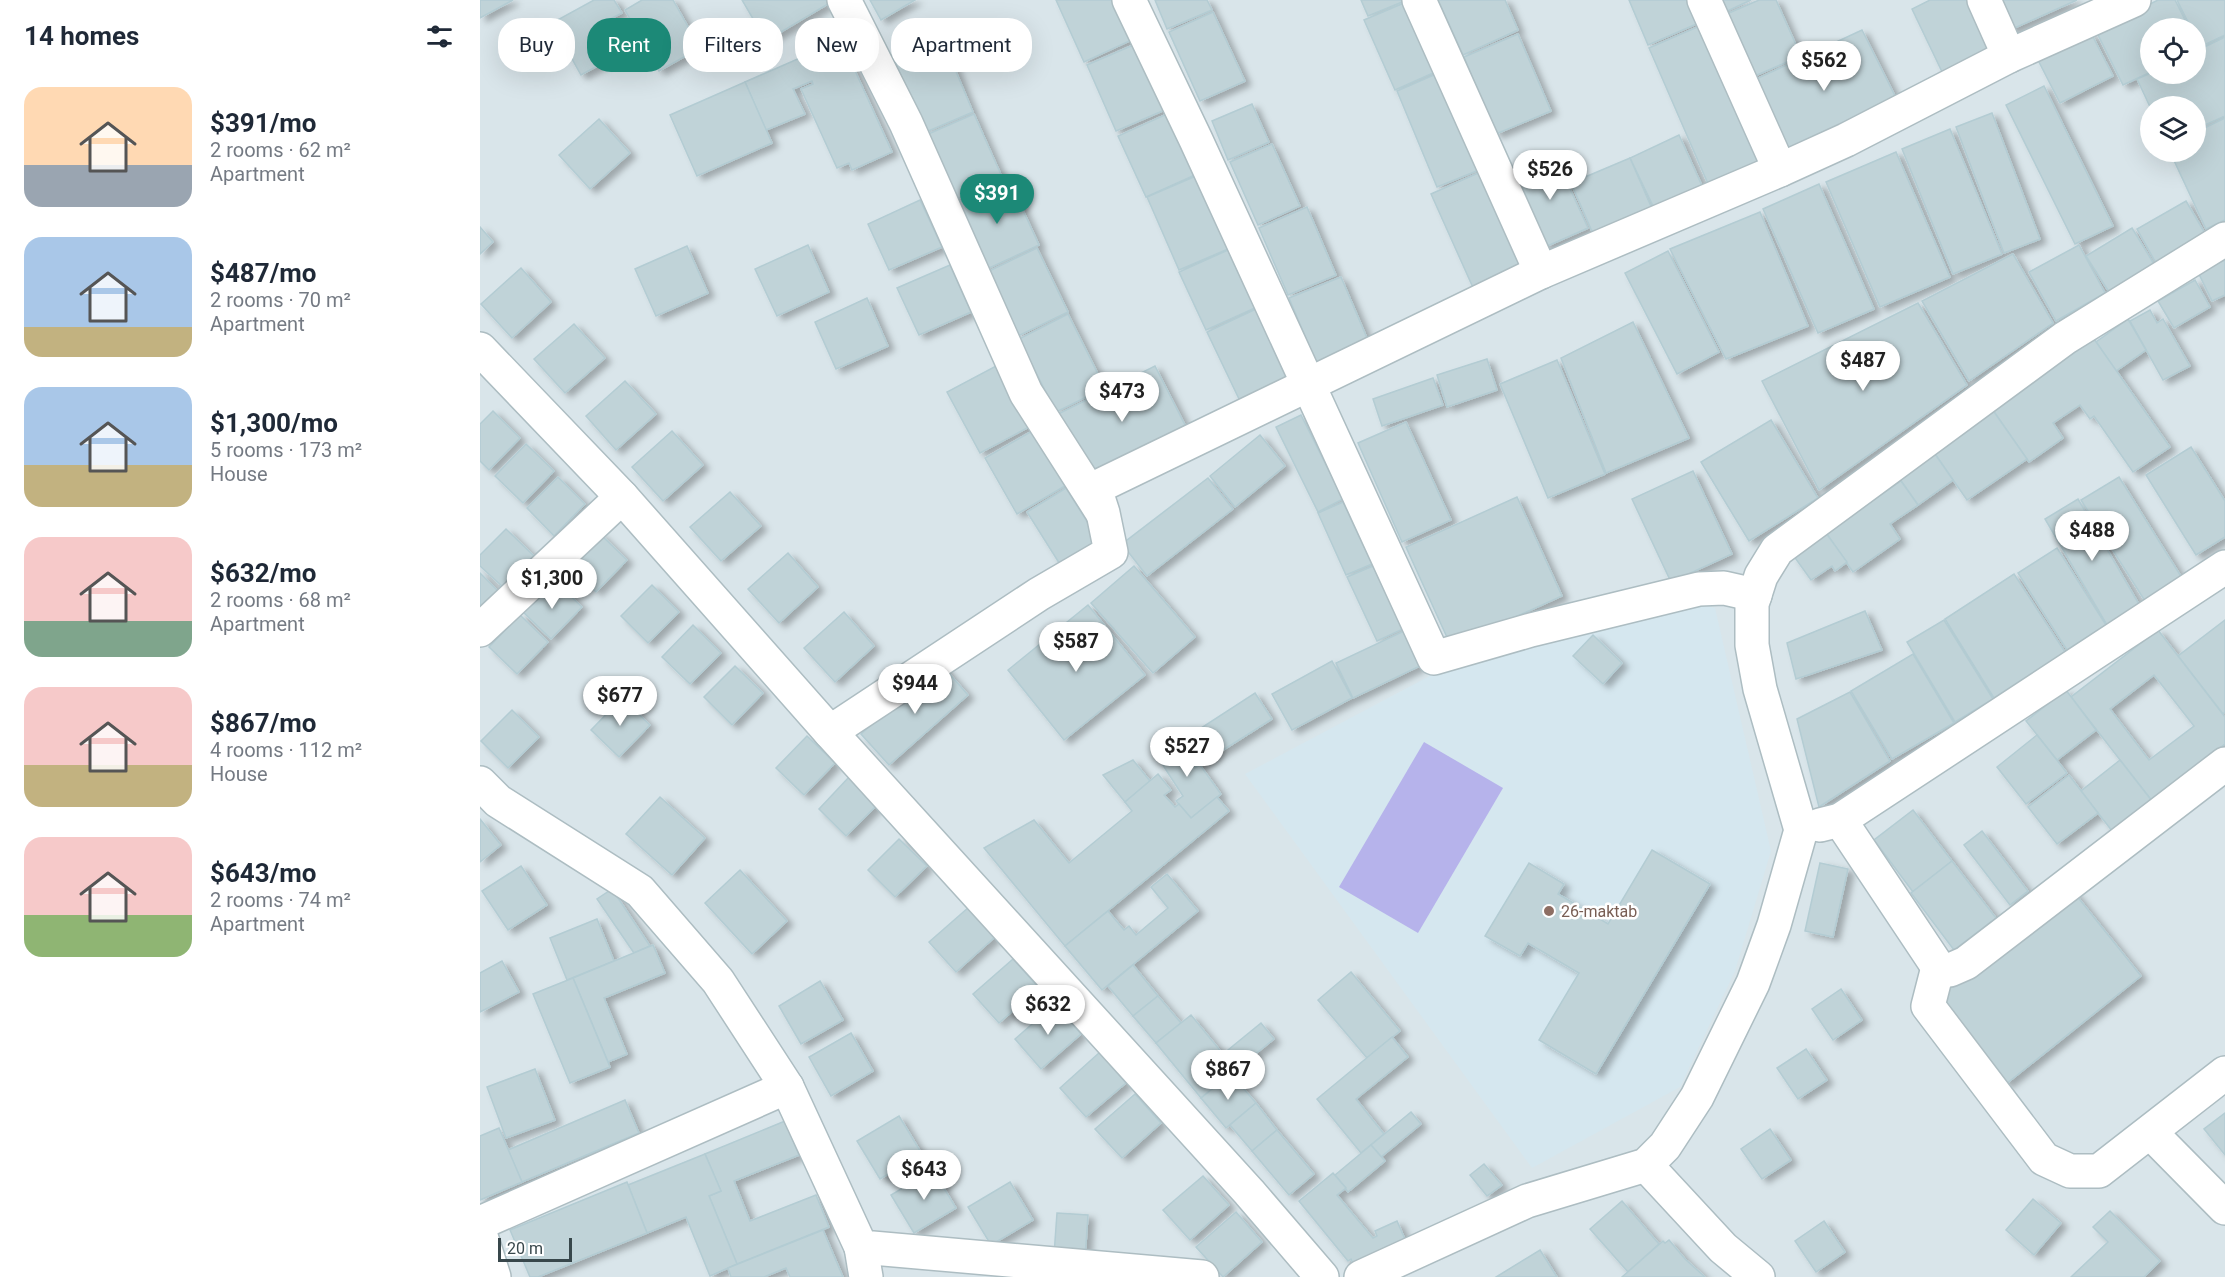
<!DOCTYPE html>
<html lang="en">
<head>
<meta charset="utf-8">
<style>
	body { margin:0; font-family:Roboto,sans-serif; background:#f2f2f3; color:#1f2937; height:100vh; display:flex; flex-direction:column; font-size:22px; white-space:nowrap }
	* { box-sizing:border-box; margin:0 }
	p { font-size:20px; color:#747a83 }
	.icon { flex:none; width:33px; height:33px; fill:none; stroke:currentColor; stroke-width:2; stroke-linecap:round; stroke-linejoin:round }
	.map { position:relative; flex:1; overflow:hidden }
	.sheet { display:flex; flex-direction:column; background:#fff; width:480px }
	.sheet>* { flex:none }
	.guide { position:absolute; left:18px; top:18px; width:570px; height:54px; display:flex; gap:12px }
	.tools { position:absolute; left:1660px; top:18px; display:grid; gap:12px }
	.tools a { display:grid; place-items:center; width:66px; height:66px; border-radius:50%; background:#fff; box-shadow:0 6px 24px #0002; font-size:30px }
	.scale { position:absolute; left:18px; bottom:15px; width:74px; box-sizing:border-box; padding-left:6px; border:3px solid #38474b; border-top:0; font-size:16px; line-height:21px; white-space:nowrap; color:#38474b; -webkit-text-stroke:4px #fff; paint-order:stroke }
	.price { position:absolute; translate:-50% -51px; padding:0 14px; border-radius:21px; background:#fff; color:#222; font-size:20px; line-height:39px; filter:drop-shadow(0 2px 3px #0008) }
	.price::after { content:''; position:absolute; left:50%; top:36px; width:18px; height:14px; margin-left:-9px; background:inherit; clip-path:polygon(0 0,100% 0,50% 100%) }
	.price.active { background:#1c8977; color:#fff }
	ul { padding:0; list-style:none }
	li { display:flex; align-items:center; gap:18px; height:150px; padding:0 24px }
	li span { display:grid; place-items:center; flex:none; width:168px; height:120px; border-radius:18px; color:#555 }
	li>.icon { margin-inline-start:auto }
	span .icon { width:72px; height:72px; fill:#fffc; stroke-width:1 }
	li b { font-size:26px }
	h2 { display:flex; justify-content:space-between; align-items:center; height:72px; padding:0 24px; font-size:26px }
	.chip { padding:0 21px; border-radius:24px; background:#fff; box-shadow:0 6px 24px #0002; font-size:21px; line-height:54px }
	.chip.active { background:#1c8977; color:#fff }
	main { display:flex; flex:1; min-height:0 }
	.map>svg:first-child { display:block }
	.residential { fill:#d9e5ea; fill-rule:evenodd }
	.education { fill:#d5e7ef }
	.green { fill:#b6b3eb }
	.building { fill:#c0d3d8; stroke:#b3ccd3; stroke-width:1.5; fill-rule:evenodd; filter:url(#shadow) }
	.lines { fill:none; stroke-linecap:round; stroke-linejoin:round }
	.minor-casing { stroke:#adbdc2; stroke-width:36 }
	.minor { stroke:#fff; stroke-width:33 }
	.education-dot { fill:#8d6e63; stroke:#fff; stroke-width:2 }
	.labels { text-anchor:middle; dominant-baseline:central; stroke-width:5; stroke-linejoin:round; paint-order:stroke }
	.education-label { font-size:16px; fill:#785e54; stroke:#fff; text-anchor:start }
</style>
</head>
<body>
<main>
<section class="sheet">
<h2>14 homes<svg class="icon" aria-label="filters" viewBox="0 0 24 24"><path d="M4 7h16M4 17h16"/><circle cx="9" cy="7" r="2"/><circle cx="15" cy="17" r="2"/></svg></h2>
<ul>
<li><span style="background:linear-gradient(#ffd9b3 65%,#9aa5b1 0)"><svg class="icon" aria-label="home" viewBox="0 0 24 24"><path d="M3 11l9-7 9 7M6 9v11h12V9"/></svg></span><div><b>$391/mo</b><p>2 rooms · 62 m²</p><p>Apartment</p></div></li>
<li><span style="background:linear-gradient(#a9c7e8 75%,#c2b280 0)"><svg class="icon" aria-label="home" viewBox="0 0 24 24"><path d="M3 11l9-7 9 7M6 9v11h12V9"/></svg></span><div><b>$487/mo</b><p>2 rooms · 70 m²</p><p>Apartment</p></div></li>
<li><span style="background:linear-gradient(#a9c7e8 65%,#c2b280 0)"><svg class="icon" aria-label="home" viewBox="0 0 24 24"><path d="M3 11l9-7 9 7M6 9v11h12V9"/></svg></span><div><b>$1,300/mo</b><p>5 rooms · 173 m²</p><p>House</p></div></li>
<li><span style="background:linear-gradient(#f6c9c9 70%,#7fa58c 0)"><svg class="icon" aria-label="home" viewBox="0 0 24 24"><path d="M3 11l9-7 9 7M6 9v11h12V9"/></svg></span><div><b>$632/mo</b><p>2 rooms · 68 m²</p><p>Apartment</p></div></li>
<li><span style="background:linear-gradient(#f6c9c9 65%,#c2b280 0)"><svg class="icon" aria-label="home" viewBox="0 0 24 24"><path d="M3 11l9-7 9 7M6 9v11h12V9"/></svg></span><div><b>$867/mo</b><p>4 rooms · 112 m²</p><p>House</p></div></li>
<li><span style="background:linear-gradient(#f6c9c9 65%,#8fb573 0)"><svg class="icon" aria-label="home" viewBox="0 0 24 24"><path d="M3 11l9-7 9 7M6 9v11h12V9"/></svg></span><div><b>$643/mo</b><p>2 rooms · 74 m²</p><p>Apartment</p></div></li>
</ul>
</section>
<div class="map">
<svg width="1745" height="1277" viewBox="0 0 1745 1277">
	<defs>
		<filter id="shadow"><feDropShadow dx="6" dy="4" stdDeviation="3" flood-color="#0004"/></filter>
	</defs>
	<rect width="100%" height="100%" fill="#ebf3f6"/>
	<path class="residential" d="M0,0H1745V1277H0ZM1671,28H1716V74H1671ZM1671,106H1716V152H1671Z"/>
	<polygon class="education" points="1210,602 1235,608 1291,851 1255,971 1200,1087 1052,1168 765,774 961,670"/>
	<polygon class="green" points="944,742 1023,788 938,933 859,887"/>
	<g class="building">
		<polygon points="0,0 33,0 0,18"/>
		<polygon points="114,0 134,0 142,13 124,22 141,53 101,75 72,23"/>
		<polygon points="162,0 193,0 220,48 179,71 145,10"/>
		<polygon points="262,0 346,0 348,4 286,41"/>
		<polygon points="390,0 435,0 401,20"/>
		<polygon points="576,0 639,0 656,38 604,62"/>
		<polygon points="675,0 727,0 732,10 687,29"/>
		<polygon points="881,0 927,0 888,16"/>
		<polygon points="931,0 962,69 915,90 884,20"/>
		<polygon points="958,0 1025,0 1038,30 983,55"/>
		<polygon points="1149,0 1211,0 1221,22 1168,45"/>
		<polygon points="1234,0 1271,0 1241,14"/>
		<polygon points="1279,0 1296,0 1321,56 1270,78 1242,16"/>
		<polygon points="1450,0 1488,0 1514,55 1465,78 1432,9"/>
		<polygon points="1516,0 1597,0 1530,30"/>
		<polygon points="1678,0 1695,0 1709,28 1671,28 1671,72 1643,85 1616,31"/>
		<polygon points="1697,0 1745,0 1745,35 1720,47 1716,39 1716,28 1711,28"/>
		<polygon points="733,12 765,81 720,101 689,32"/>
		<polygon points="1222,25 1282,163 1229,186 1169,48"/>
		<polygon points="1382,30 1417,100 1306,155 1272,81"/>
		<polygon points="1611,33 1633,76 1580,103 1558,60"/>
		<polygon points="1038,34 1071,111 1016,134 984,57"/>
		<polygon points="1745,37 1745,116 1716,129 1716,106 1671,106 1671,109 1657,79 1671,73 1716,74 1716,51"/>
		<polygon points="462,38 493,112 446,132 413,58"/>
		<polygon points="361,40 412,152 372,170 369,163 357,168 321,89 333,84 332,81 313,89 325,114 286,130 265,82"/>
		<polygon points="658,43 687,109 636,131 607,65"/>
		<polygon points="963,71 1004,168 957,187 917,91"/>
		<polygon points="265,82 292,143 217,176 190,115"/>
		<polygon points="1564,86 1633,226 1595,244 1526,105"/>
		<polygon points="772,104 789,142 748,160 732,121"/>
		<polygon points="1512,113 1560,239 1524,253 1476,127"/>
		<polygon points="494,114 523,179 475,200 446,135"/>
		<polygon points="687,114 715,175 666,197 638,136"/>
		<polygon points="1745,118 1745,220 1726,229 1690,152 1716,152 1716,132"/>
		<polygon points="119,119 150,153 110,189 79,155"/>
		<polygon points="1470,129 1522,254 1473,274 1422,149"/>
		<polygon points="1199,135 1223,188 1175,210 1150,158"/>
		<polygon points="792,144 820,206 778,225 750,162"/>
		<polygon points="1416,152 1470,277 1400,307 1346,182"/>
		<polygon points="1075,156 1108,228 1065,247 1032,175"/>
		<polygon points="1150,158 1173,211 1114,236 1091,183"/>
		<polygon points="1005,170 1049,268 995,292 951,194"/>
		<polygon points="716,176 748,249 699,270 667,197"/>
		<polygon points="529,180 559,245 505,270 476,204"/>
		<polygon points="1339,184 1394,309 1338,333 1283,209"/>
		<polygon points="440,200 462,247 409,270 388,224"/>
		<polygon points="1706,201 1726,235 1676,263 1657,229"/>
		<polygon points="827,207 856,275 808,295 779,228"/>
		<polygon points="1280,212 1328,326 1246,359 1190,249"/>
		<polygon points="0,227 13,242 0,254"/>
		<polygon points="1652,228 1674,264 1629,292 1606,256"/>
		<polygon points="328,245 349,292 297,316 275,269"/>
		<polygon points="1599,245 1625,293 1576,321 1549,272"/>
		<polygon points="207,246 228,293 176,316 155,269"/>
		<polygon points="557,248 588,312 538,336 507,272"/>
		<polygon points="748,250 775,308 726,330 699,272"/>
		<polygon points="1188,251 1239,352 1197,374 1145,273"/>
		<polygon points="1533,254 1573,323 1489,381 1442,301"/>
		<polygon points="1745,260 1745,295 1732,301 1718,272"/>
		<polygon points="470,265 491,312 439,335 417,288"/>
		<polygon points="41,268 71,302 32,338 1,304"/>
		<polygon points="861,277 890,345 838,367 809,298"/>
		<polygon points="1715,280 1730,307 1694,328 1678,301"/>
		<polygon points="387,298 408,346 356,369 335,322"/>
		<polygon points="1438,303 1487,385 1339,490 1282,381"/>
		<polygon points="776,309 809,378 760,401 727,332"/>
		<polygon points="1670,310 1677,323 1683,319 1710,366 1683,380 1650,321"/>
		<polygon points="588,314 625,388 576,412 539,339"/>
		<polygon points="1648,319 1666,350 1636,371 1616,342"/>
		<polygon points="1153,322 1209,438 1126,473 1081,358"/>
		<polygon points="94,324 125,358 85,393 54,359"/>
		<polygon points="1614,339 1690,447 1653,472 1614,416 1610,419 1600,405 1573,423 1583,438 1549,462 1512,409"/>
		<polygon points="1007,359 1017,390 967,407 957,375"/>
		<polygon points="1077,360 1125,474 1068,498 1020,384"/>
		<polygon points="518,365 551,426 500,453 467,392"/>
		<polygon points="675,366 708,431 610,480 576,415"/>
		<polygon points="953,378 963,405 902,426 893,399"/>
		<polygon points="145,381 176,414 136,450 106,416"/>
		<polygon points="1512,409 1547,459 1487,500 1455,454"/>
		<polygon points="13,411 40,438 9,470 0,461 0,424"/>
		<polygon points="821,415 863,499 838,512 796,427"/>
		<polygon points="1291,420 1338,498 1269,541 1221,462"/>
		<polygon points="926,422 971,520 922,542 878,443"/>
		<polygon points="554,430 585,486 537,514 505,458"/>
		<polygon points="192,431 223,465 183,501 152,467"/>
		<polygon points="780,435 805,466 755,507 730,476"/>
		<polygon points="46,444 74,471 43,503 15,476"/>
		<polygon points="1711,447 1745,501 1745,537 1716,555 1666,475"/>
		<polygon points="1455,454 1473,480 1438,505 1419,478"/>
		<polygon points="1213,471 1252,554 1191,582 1152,499"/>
		<polygon points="78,477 105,504 74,536 47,508"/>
		<polygon points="1639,477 1702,578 1665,601 1601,500"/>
		<polygon points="728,478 753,509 667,576 642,544"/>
		<polygon points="1421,481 1438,505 1410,524 1420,539 1373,572 1346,533"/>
		<polygon points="586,488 620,542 581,566 547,512"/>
		<polygon points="250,492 281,526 241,561 210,527"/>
		<polygon points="1037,497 1082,596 971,646 926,547"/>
		<polygon points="1598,499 1660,606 1627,625 1565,519"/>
		<polygon points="863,502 892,564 866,575 838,513"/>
		<polygon points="26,529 54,556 23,587 0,566 0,555"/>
		<polygon points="119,533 147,560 116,592 88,565"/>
		<polygon points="1346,533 1367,562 1355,571 1352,566 1331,580 1313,555"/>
		<polygon points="1577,548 1626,625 1587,650 1538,573"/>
		<polygon points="308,553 338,587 299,623 268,589"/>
		<polygon points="654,566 715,637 673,673 611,603"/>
		<polygon points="893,566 923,629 897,641 867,577"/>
		<polygon points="0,573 19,592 0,612"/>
		<polygon points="1534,574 1585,652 1514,698 1465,619"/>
		<polygon points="74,580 102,607 71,639 43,612"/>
		<polygon points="172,585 199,612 168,643 141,616"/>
		<polygon points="608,605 665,675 584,740 528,670"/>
		<polygon points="1385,611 1402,650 1316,679 1307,643"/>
		<polygon points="364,612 394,646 355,682 324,648"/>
		<polygon points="40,615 68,642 37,674 9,647"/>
		<polygon points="1464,620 1513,699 1475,722 1427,642"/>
		<polygon points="1745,620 1745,712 1743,714 1698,656"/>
		<polygon points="213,625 241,653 210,684 182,657"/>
		<path d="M1678,630L1745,717V744L1672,801L1591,697ZM1674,675L1714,726L1669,760L1630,709Z"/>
		<polygon points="924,631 940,666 873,698 856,663"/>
		<polygon points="1113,635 1142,663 1123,684 1093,656"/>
		<polygon points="1433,654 1474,723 1412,759 1371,691"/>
		<polygon points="852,661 872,698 812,730 792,694"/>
		<polygon points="461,664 488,695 409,765 381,734"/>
		<polygon points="255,666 283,693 252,725 224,697"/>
		<polygon points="1586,690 1616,730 1577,760 1546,721"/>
		<polygon points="1370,692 1410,761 1339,807 1317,719"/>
		<polygon points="775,693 792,719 715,768 694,736 708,728 712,734"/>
		<polygon points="142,698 170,725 139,757 111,730"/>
		<polygon points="32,710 59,737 28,768 1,741"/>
		<polygon points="1557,735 1587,773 1546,804 1517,767"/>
		<polygon points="327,736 355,763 324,795 296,768"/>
		<polygon points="694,736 715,768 720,765 741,794 711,818 696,801 703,796 673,750"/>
		<polygon points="653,760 670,781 645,802 623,775"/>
		<polygon points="1640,760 1672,801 1632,831 1601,791"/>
		<polygon points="678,774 691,790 684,795 695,807 699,804 711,818 737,797 749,811 585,946 504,848 554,820 589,863 652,811 645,802"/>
		<polygon points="1589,775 1618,813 1577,844 1548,807"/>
		<polygon points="369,777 397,805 366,836 339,809"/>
		<polygon points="180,797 225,838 192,875 146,834"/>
		<polygon points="1433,810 1472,861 1433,892 1394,840"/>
		<polygon points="0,819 21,845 0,862"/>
		<polygon points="1502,831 1548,891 1530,905 1484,845"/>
		<polygon points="419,839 447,866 415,897 388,870"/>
		<polygon points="1172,850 1230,884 1116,1074 1059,1040 1099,973 1048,943 1040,956 1005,936 1049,863 1084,884 1078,894 1128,924"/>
		<polygon points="1472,861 1516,918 1474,950 1431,893"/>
		<polygon points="1340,863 1368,869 1353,937 1325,931"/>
		<polygon points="41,866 67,905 28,930 2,891"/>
		<polygon points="260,870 307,921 272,954 225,903"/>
		<polygon points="687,874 718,911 622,990 585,946 628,911 644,930 649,926 656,935 688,908 671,887"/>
		<polygon points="132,889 170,946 154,953 117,899"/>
		<polygon points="1592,890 1661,976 1526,1084 1457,999"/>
		<polygon points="489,907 515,937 476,972 449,942"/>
		<polygon points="117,919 134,961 87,980 70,938"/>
		<polygon points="173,945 185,973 124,998 147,1054 128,1062 93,978"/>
		<polygon points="533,959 559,988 519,1023 493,994"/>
		<polygon points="22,961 39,992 0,1012 0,973"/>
		<polygon points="653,965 678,996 653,1016 628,986"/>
		<polygon points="871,972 920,1031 887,1058 838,1000"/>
		<polygon points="93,978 130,1067 90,1083 53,994"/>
		<polygon points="340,981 363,1020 321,1044 299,1006"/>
		<polygon points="1361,989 1382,1020 1353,1040 1332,1009"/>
		<polygon points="678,996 701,1023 676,1043 653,1016"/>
		<polygon points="575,1004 601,1034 561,1069 535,1039"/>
		<polygon points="711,1015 743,1054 781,1023 794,1039 721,1098 676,1043"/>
		<polygon points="371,1033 393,1071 351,1096 329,1057"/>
		<polygon points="912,1037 928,1057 876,1099 904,1134 881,1153 837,1099"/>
		<polygon points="1326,1049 1347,1080 1318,1099 1297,1068"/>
		<polygon points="620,1052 646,1083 606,1117 580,1088"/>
		<polygon points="55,1069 75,1120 26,1138 7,1087"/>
		<polygon points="751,1074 776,1103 746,1128 721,1098"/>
		<polygon points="655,1094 681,1123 642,1158 615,1129"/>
		<polygon points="145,1100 159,1133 42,1182 28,1150"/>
		<polygon points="776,1103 797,1130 772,1151 750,1125"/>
		<polygon points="931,1112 941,1124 901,1157 891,1145"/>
		<polygon points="1745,1113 1745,1155 1724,1129"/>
		<polygon points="419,1116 442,1154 400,1179 377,1141"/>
		<polygon points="305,1121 319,1155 254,1181 270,1221 336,1195 349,1227 257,1264 229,1196 241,1191 225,1154"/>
		<polygon points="19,1128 42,1182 0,1200 0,1136"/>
		<polygon points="1290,1129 1311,1160 1282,1179 1261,1149"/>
		<polygon points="797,1130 834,1174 809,1195 772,1151"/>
		<polygon points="891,1145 905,1161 868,1192 855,1175"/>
		<polygon points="225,1154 241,1191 229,1196 257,1264 230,1276 206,1217 167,1233 148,1185"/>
		<polygon points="1004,1164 1022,1185 1007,1196 990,1175"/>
		<polygon points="453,1170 476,1208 434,1233 411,1195"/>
		<polygon points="853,1173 866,1188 857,1195 893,1238 897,1236 895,1231 917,1221 927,1244 875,1268 871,1259 868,1261 819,1201"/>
		<polygon points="723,1176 749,1205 710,1240 683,1210"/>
		<polygon points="147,1182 167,1233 58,1277 50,1277 30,1230"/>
		<polygon points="530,1182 553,1220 511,1245 488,1207"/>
		<polygon points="1553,1199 1581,1223 1554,1255 1526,1230"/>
		<polygon points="1142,1201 1179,1244 1148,1272 1110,1229"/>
		<polygon points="1630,1211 1680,1261 1664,1277 1591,1277 1628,1242 1613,1227"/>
		<polygon points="756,1212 782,1242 743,1277 716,1247"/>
		<polygon points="577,1213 608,1215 605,1258 574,1255"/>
		<polygon points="1344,1221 1365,1252 1336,1272 1315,1241"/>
		<polygon points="343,1230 363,1277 310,1277 306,1268 284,1277 251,1277 248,1268"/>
		<polygon points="1189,1240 1205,1259 1225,1277 1142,1277 1183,1241 1185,1243"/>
		<polygon points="1060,1250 1077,1277 1016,1277"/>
	</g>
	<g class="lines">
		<g class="minor-casing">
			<g id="minor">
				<polyline points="364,0 426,123 546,393 622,512"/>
				<polyline points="649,0 716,140 954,658 1051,630 1219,589 1244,588 1275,595"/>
				<polyline points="939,0 1061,272"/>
				<polyline points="1224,0 1300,170"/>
				<polyline points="1504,0 1529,56"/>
				<polyline points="0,349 142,497 350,732 769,1192 842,1277"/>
				<polyline points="0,630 142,497"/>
				<polyline points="350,732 559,594 631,552 623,513 615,488 1061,272 1300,170 1366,140 1529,56 1654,0"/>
				<polyline points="0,783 18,801 160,891 238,981 307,1087 381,1247 722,1277"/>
				<polyline points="1360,820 1458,967 1470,970 1486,963 1745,764"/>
				<polyline points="1340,825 1360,820 1745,567"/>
				<polyline points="1458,967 1448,1006 1564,1159 1590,1171 1619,1171 1745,1073"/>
				<polyline points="1670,1132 1745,1208"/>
				<polyline points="1166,1165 1243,1248 1278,1277"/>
				<polyline points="0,1223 307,1087"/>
				<polyline points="0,1233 14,1277"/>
				<polyline points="381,1247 386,1277"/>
				<polyline points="881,1277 1047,1201 1166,1165 1185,1146 1217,1097 1273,983 1294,925 1321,830 1280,689 1272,645 1272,604 1281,576 1297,550 1585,338 1745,239"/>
			</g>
		</g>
		<use href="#minor" class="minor"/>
	</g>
	<circle class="education-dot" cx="1069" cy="911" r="6"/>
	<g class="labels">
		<g class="education-label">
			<text x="1081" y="911">26-maktab</text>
		</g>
	</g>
</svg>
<div class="tools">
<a><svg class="icon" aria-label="locate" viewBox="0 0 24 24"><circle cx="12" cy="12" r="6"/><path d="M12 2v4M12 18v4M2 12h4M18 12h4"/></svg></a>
<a><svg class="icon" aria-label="layers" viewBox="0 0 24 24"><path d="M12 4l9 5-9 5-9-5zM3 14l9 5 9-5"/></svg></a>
</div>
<div class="scale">20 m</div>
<b class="price" style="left:1344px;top:92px">$562</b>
<b class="price" style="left:1070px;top:201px">$526</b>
<b class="price active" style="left:517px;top:225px">$391</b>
<b class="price" style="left:1383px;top:392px">$487</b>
<b class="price" style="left:642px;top:423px">$473</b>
<b class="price" style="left:1612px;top:562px">$488</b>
<b class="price" style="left:72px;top:610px">$1,300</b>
<b class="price" style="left:596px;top:673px">$587</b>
<b class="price" style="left:435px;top:715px">$944</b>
<b class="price" style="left:140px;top:727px">$677</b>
<b class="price" style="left:707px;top:778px">$527</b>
<b class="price" style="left:568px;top:1036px">$632</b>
<b class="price" style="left:748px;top:1101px">$867</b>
<b class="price" style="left:444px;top:1201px">$643</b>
<div class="guide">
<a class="chip">Buy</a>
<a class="chip active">Rent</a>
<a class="chip">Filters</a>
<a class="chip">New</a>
<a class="chip">Apartment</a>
</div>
</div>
</main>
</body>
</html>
